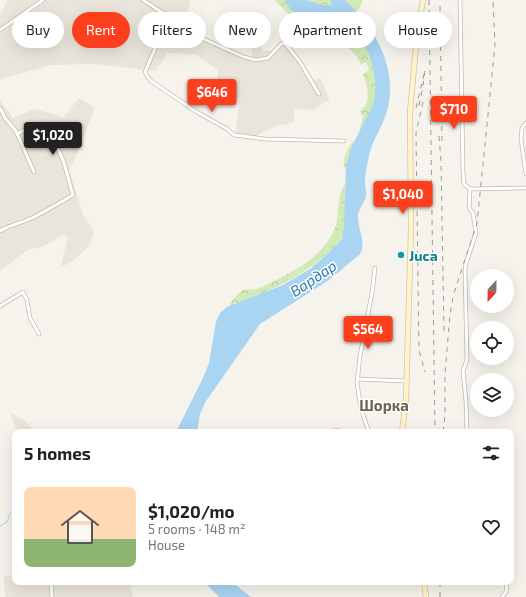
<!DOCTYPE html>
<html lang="en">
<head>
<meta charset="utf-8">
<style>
	body { margin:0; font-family:"Exo 2",sans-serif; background:#f6f6f6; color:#222; height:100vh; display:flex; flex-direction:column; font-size:15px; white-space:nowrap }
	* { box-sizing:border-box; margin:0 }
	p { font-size:13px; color:#767676 }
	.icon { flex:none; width:22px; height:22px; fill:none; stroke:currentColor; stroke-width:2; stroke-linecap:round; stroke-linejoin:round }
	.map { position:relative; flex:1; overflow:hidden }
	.sheet { position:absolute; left:12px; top:429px; width:502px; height:156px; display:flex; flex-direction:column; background:#fff; border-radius:8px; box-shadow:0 4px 16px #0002 }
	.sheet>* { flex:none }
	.banner { position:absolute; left:12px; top:12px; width:502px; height:36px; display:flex; gap:8px }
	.needle { width:26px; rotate:202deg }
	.buttons { position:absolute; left:470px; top:269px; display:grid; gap:8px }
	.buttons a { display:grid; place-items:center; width:44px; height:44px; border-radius:50%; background:#fff; box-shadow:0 4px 16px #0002; font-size:20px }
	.price { position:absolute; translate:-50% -34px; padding:0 9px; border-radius:4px; background:#fc3f1d; color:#fff; font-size:13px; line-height:26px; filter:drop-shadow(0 1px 2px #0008) }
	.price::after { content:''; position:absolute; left:50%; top:24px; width:12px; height:9px; margin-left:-6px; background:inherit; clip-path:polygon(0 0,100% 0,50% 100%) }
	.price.selected { background:#222; color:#fff }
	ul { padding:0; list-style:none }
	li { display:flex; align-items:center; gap:12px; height:100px; padding:0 12px }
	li+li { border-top:1px solid #e0e0e0 }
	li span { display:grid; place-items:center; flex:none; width:112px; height:80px; border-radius:8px; color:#555 }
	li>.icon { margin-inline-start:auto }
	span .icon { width:48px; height:48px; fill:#fffc; stroke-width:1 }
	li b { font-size:17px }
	h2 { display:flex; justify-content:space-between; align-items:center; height:48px; padding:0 12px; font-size:17px }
	.chip { padding:0 14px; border-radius:18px; background:#fff; box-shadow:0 4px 16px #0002; font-size:14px; line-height:36px }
	.chip.selected { background:#fc3f1d; color:#fff }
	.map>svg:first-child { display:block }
	.residential { fill:#eae5da }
	.grass { fill:#d2eab5 }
	.forest { fill:url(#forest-crowns) }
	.water { fill:#a9d4f2 }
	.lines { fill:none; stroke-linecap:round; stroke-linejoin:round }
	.stream { stroke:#a9d4f2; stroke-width:1 }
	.minor-casing { stroke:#c2bbae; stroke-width:4.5 }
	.secondary-casing { stroke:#d6c79b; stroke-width:6 }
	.minor { stroke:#fff; stroke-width:3 }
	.secondary { stroke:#fff3cd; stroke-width:4.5 }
	.rail { stroke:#9a9a9a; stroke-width:1; stroke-dasharray:5 5; stroke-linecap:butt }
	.culture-dot { fill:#0f9aa8; stroke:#fff; stroke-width:1.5 }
	.labels { text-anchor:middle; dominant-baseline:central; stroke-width:3; stroke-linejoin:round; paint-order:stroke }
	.culture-label { font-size:14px; font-weight:bold; fill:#0d838f; stroke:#fff; text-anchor:start }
	.water-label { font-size:15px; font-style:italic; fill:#2e7ab2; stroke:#fff }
	.neighbourhood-label { font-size:15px; font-weight:bold; fill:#6e6250; stroke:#fff }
</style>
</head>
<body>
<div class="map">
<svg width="526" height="597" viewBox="0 0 526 597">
	<defs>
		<pattern id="forest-crowns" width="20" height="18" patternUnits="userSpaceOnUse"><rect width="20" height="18" fill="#d2eab5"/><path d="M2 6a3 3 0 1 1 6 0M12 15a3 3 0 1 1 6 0" fill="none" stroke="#b6ca9c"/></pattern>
	</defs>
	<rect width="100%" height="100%" fill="#f6f3ec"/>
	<g class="residential">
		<polygon points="7,0 190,0 184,30 252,59 251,39 260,39 262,51 274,50 284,43 313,82 320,78 330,100 323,103 314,110 295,109 293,123 289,123 288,125 282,124 252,137 235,135 240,99 218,90 218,70 194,54 167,53 156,71 93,64 52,65 4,78 0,80 0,14 2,13"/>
		<polygon points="79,98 95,108 75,159 69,169 83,214 94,232 89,246 70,263 61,267 68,237 64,234 44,246 27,250 0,271 0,100 13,118 34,109 64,117"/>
		<polygon points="11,413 24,420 35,432 16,432"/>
		<polygon points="4,576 15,576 15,582 129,582 133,597 5,597"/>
	</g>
	<path class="grass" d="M342,30C348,33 359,48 364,54L357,57C345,39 330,45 312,41L318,38L334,39Z"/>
	<g class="forest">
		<path d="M274,0H284L295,13L311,20L342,30L334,39L329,41C323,37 319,37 312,41C298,36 301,31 294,21C288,13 281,7 274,0Z"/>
		<path d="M306,0H330L332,4C325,9 314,4 306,0Z"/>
		<polygon points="345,0 363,0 360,7 357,11"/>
		<path d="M347,32C355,36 365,44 369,52C376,67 378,89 373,104C370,114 364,123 359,132L363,116L360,111C373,101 367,87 363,74L369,70L366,62L361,65L357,57L364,53L359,48H354Z"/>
		<path d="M352,142H354L345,170C341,159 347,151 352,142Z"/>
		<path d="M345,184C345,199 348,226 341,239C338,246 330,251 324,256C294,282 266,292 230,306V303L242,290C247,289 255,290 260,288C265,286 271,283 276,280C301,268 326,253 336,225C340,212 336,196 345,184Z"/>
	</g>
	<g class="water">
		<path d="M284,0H306L326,6L332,4L330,0H345C376,27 400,72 386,114C382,127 374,138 370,151C368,161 365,173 365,184C365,187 367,192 366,196C365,202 359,208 358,215C357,228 367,242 360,254L329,280L260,324L206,401L200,414L197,432H176L203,378L209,363L216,322L220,313L227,307L283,285L310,269L335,247L342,239L344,226L346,166L352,146L373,105C376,93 376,81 373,68C365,21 323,33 294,12C290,9 287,4 284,0Z"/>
		<polygon points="204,582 232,582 251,597 219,597"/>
	</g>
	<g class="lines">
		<polyline class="stream" points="0,526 7,522 10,514 15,507"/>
		<g class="minor-casing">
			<g id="minor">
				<polyline points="143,0 169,17 177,24 188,32 244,57 256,60 268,58 281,44 285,43 300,62 319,94"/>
				<polyline points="460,0 463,171 464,184 470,189 526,188"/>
				<polyline points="165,14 166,18 165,25 145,72 147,76 151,81 195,111 227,129 234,135 265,139 344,141"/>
				<polyline points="0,30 43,0"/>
				<polyline points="0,108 5,118 16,131 34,172"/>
				<polyline points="526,123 522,128 521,139 526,174"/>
				<path d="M0,231C10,225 21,223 32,218C46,211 59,203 73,195C66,172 64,151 46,133C43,129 39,127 35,127C29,127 22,131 17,134"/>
				<polyline points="0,306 23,292 27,300 30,318 39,334"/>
				<polyline points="357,379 406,381"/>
				<polyline points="330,432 335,430 345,432"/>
				<polyline points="369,432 361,409 357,383 360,356 372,293 375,268"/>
				<polyline points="467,432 466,401 463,371 467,360 465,271 466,263 476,233 473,213 469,208 470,189"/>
				<polyline points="51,582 52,597"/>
				<polyline points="502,597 506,592 507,582"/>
			</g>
		</g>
		<g class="secondary-casing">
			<g id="secondary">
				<polyline points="402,432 406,400 411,230 410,112 417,35 423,0"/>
				<polyline points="424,582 426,597"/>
			</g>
		</g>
		<use href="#minor" class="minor"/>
		<use href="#secondary" class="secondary"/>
		<g class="rail">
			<polyline points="429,0 435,432"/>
			<polyline points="440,6 442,141"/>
			<polyline points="423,102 416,133 419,350 425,372"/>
			<polyline points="416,108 425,70 423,86 419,106"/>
			<polyline points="439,136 441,161 444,332"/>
			<polyline points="443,432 445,416 445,374 450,314 454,293 477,223 495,45 493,0"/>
			<polyline points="440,582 440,597"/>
		</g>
	</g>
	<circle class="culture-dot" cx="401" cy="255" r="4"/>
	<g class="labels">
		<g class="culture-label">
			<text x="409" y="255">Juca</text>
		</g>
		<g class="water-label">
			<text transform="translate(313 278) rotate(-34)">Вардар</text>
		</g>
		<g class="neighbourhood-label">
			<text x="384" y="405">Шорка</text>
		</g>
	</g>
</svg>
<div class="buttons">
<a><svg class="needle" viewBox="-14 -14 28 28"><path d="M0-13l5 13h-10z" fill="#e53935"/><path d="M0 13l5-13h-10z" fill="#767676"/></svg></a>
<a><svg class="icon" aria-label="locate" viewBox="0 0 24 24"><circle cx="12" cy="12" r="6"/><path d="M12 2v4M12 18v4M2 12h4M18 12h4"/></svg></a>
<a><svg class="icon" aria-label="layers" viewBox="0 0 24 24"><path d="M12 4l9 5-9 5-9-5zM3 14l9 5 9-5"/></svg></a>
</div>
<b class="price" style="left:212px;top:113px">$646</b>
<b class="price" style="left:454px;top:130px">$710</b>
<b class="price selected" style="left:53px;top:156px">$1,020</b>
<b class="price" style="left:403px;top:215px">$1,040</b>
<b class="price" style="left:368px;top:350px">$564</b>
<div class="banner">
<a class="chip">Buy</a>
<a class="chip selected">Rent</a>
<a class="chip">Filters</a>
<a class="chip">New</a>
<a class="chip">Apartment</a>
<a class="chip">House</a>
</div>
<section class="sheet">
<h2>5 homes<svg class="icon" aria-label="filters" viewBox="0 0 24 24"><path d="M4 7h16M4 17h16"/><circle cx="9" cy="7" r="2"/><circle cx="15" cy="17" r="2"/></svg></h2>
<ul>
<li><span style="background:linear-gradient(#ffd9b3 65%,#8fb573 0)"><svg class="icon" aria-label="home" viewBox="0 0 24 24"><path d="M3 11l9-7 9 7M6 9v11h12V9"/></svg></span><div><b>$1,020/mo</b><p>5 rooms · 148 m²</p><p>House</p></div><svg class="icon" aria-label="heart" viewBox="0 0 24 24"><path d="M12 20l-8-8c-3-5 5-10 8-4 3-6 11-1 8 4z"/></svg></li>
</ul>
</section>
</div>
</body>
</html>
